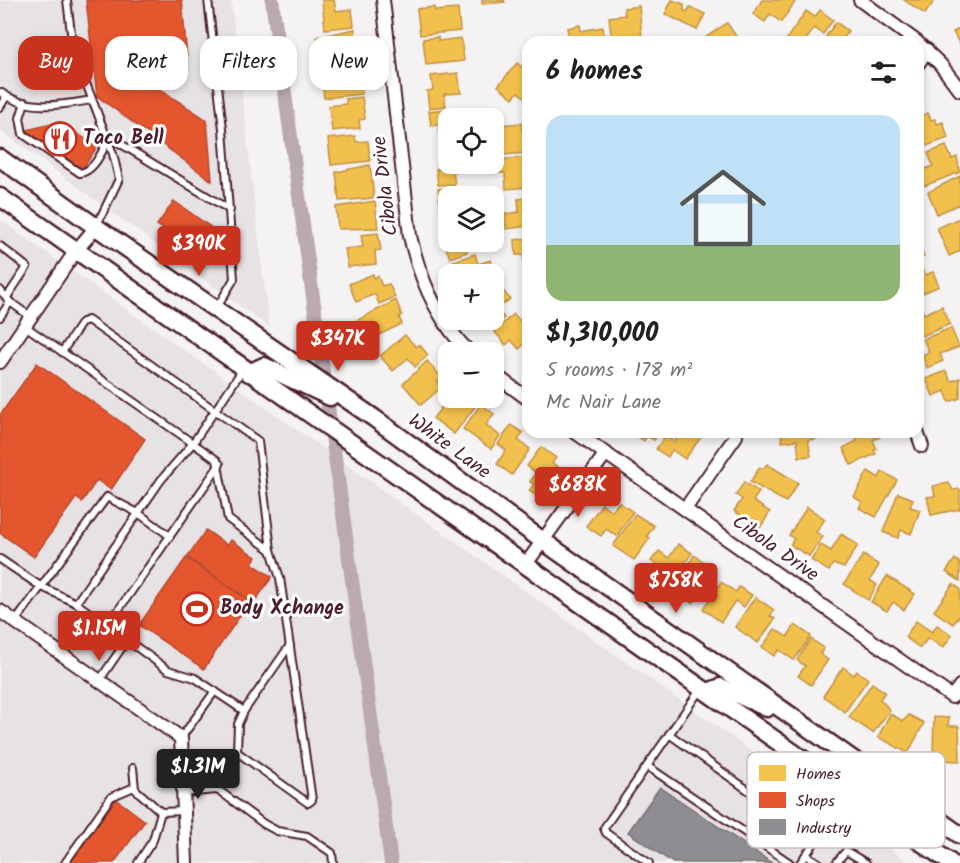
<!DOCTYPE html>
<html lang="en">
<head>
<meta charset="utf-8">
<style>
	body { margin:0; font-family:Kalam,sans-serif; background:#f6f6f6; color:#202124; height:100vh; display:flex; flex-direction:column; font-size:22px; white-space:nowrap }
	* { box-sizing:border-box; margin:0 }
	p { font-size:20px; color:#757577 }
	.icon { flex:none; width:33px; height:33px; fill:none; stroke:currentColor; stroke-width:2; stroke-linecap:round; stroke-linejoin:round }
	.map { position:relative; flex:1; overflow:hidden }
	.drawer { position:absolute; left:522px; top:36px; width:402px; height:402px; display:flex; flex-direction:column; background:#fff; border-radius:18px; box-shadow:0 3px 9px #0003 }
	.drawer>* { flex:none }
	.guide { position:absolute; left:18px; top:36px; width:414px; height:54px; display:flex; gap:12px }
	.fabs { position:absolute; left:438px; top:108px; display:grid; gap:12px }
	.fabs a { display:grid; place-items:center; width:66px; height:66px; border-radius:12px; background:#fff; box-shadow:0 3px 9px #0003; font-size:30px }
	.price { position:absolute; translate:-50% -51px; padding:0 14px; border-radius:6px; background:#c8321e; color:#fff; font-size:20px; line-height:39px; filter:drop-shadow(0 2px 3px #0008) }
	.price::after { content:''; position:absolute; left:50%; top:36px; width:18px; height:14px; margin-left:-9px; background:inherit; clip-path:polygon(0 0,100% 0,50% 100%) }
	.price.on { background:#222; color:#fff }
	ul { padding:0; list-style:none }
	li { display:grid; align-content:center; gap:12px; height:318px; padding:0 24px }
	li+li { border-top:2px solid #e0e0e0 }
	li span { display:grid; place-items:center; height:186px; border-radius:18px; color:#555 }
	li>.icon { margin-inline-start:auto }
	span .icon { width:108px; height:108px; fill:#fffc; stroke-width:1 }
	li b { font-size:26px }
	h2 { display:flex; justify-content:space-between; align-items:center; height:72px; padding:0 24px; font-size:26px }
	.chip { padding:0 21px; border-radius:18px; background:#fff; box-shadow:0 3px 9px #0003; font-size:21px; line-height:54px }
	.chip.on { background:#c8321e; color:#fff }
	.map>svg:first-child { display:block }
	.built { fill:#e7e2e3 }
	.homes { fill:#f2c14e; stroke:#c09044; stroke-width:1.5 }
	.shops { fill:#e4572e; stroke:#b6462d; stroke-width:1.5 }
	.industry { fill:#8d8d92; stroke:#796c73; stroke-width:1.5 }
	.lines { fill:none; stroke-linecap:round; stroke-linejoin:round }
	.canal { stroke:#baa9ae; stroke-width:14 }
	.service-casing { stroke:#4a1f2b; stroke-width:10 }
	.minor-casing { stroke:#4a1f2b; stroke-width:16 }
	.secondary-casing { stroke:#4a1f2b; stroke-width:21 }
	.service { stroke:#fff; stroke-width:6 }
	.minor { stroke:#fff; stroke-width:12 }
	.secondary { stroke:#fff; stroke-width:16 }
	.labels { text-anchor:middle; dominant-baseline:central; stroke-width:6; stroke-linejoin:round; paint-order:stroke }
	.poi-label { font-size:20px; font-weight:bold; fill:#4a1f2b; stroke:#fff; text-anchor:start }
	.street-label { font-size:20px; fill:#4a1f2b; stroke:#fff }
	.key { fill:#fff; stroke:#c9bcbf; stroke-width:1.5 }
	.key-label { font-size:16px; fill:#4a1f2b }
</style>
</head>
<body>
<div class="map">
<svg width="960" height="863" viewBox="0 0 960 863">
	<rect width="100%" height="100%" fill="#f4f2f2"/>
	<filter id="ink" filterUnits="userSpaceOnUse"><feTurbulence type="fractalNoise" baseFrequency=".0167" numOctaves="2"/><feDisplacementMap in="SourceGraphic" scale="12" xChannelSelector="R" yChannelSelector="G"/><feConvolveMatrix kernelMatrix="1 2 1 2 8 2 1 2 1" color-interpolation-filters="sRGB"/></filter>
	<g filter="url(#ink)">
		<g class="built">
			<polygon points="0,0 231,0 269,327 0,130"/>
			<polygon points="0,220 910,863 0,863"/>
		</g>
		<g class="homes">
			<polygon points="322,0 334,0 336,11 352,9 354,26 325,29"/>
			<polygon points="482,0 504,0 505,2 482,4"/>
			<polygon points="672,0 684,4 684,10 687,12 690,7 705,14 697,30 665,14"/>
			<polygon points="762,0 792,0 795,2 781,22 770,14 765,22 753,14"/>
			<polygon points="904,0 935,0 925,14"/>
			<polygon points="639,6 642,38 633,39 634,42 612,42 609,17 625,15 624,8"/>
			<polygon points="434,7 435,11 458,9 460,31 420,35 417,9"/>
			<polygon points="820,10 833,20 823,34 814,28 805,42 792,42 787,38 806,11 815,17"/>
			<polygon points="836,22 848,31 844,37 851,42 835,42 826,36"/>
			<polygon points="727,23 740,42 699,42"/>
			<polygon points="580,25 581,31 603,27 605,42 570,42 567,28"/>
			<polygon points="960,28 960,45 953,32"/>
			<polygon points="355,29 355,56 319,60 317,37"/>
			<polygon points="547,35 554,42 540,42"/>
			<polygon points="438,37 438,41 461,38 464,61 426,65 423,39"/>
			<polygon points="342,62 343,77 360,75 362,94 324,98 320,64"/>
			<polygon points="517,63 528,72 526,98 518,92 513,98 498,86"/>
			<polygon points="458,73 461,93 444,94 446,106 429,108 427,91 433,90 431,76"/>
			<polygon points="362,97 365,119 359,120 360,128 332,131 329,106 346,104 346,99"/>
			<polygon points="445,109 448,121 447,140 440,139 439,125 431,126 429,111"/>
			<polygon points="928,113 931,120 935,119 937,124 943,122 948,138 918,149 918,117"/>
			<polygon points="522,123 522,131 527,131 528,153 501,155 498,125"/>
			<polygon points="355,136 356,142 368,141 370,161 331,165 328,139"/>
			<polygon points="946,146 952,159 957,157 960,172 924,186 918,172 933,166 928,153"/>
			<polygon points="448,156 448,164 469,164 469,170 453,172 455,184 438,185 436,169 442,168 441,157"/>
			<polygon points="528,157 528,187 506,189 505,173 500,173 499,160"/>
			<polygon points="370,165 374,198 339,201 336,172"/>
			<polygon points="960,176 960,204 937,214 928,192"/>
			<polygon points="454,187 455,191 477,188 478,196 448,196 448,210 441,211 438,189"/>
			<polygon points="528,198 528,226 506,229 505,214 519,212 518,199"/>
			<polygon points="375,201 378,228 338,229 336,207"/>
			<polygon points="960,218 960,251 949,256 937,228"/>
			<polygon points="378,233 381,250 375,251 376,264 348,267 345,249 363,247 361,235"/>
			<polygon points="528,238 528,270 525,271 523,255 516,255 515,240"/>
			<polygon points="448,241 465,242 467,252 450,258 444,243"/>
			<polygon points="918,244 924,257 918,260"/>
			<polygon points="475,254 478,264 491,260 497,278 494,279 494,274 455,274 451,262"/>
			<polygon points="920,265 925,275 933,272 939,286 918,295 918,266"/>
			<polygon points="373,274 374,278 378,276 382,286 389,284 395,297 379,304 375,294 356,302 349,284"/>
			<polygon points="498,284 510,299 497,309 504,318 490,329 482,320 494,320 494,288"/>
			<polygon points="396,300 402,315 399,317 402,324 360,344 350,324"/>
			<polygon points="920,304 924,314 942,306 950,324 922,336 918,327"/>
			<polygon points="514,314 521,322 528,315 528,341 519,349 511,340 506,345 494,331"/>
			<polygon points="951,328 959,347 940,354 943,361 927,368 922,355 929,352 923,339"/>
			<polygon points="405,335 416,347 419,344 428,355 415,367 408,358 393,371 380,356"/>
			<polygon points="427,361 442,378 437,382 442,387 421,405 403,384"/>
			<polygon points="946,371 951,381 960,378 960,398 949,402 945,391 933,396 926,379"/>
			<polygon points="449,398 471,398 478,403 454,434 433,418"/>
			<polygon points="481,404 494,414 486,425 500,436 491,449 463,429"/>
			<polygon points="511,425 523,433 518,440 530,449 512,475 497,464 506,450 498,444"/>
			<polygon points="631,432 660,432 654,440 647,436 644,441"/>
			<polygon points="681,432 696,432 702,436 685,459 672,450 668,457 656,449 665,436 674,442"/>
			<polygon points="781,432 814,432 816,439 808,440 811,456 799,457 797,440 782,442"/>
			<polygon points="856,432 878,432 880,437 873,440 877,449 874,450 876,454 851,465 843,448 857,441 853,433"/>
			<polygon points="541,447 556,458 552,463 561,469 540,498 529,491 534,484 530,482 536,473 527,466"/>
			<polygon points="767,464 798,483 786,502 750,482 760,467 763,469"/>
			<polygon points="868,471 879,478 882,471 897,480 876,517 859,508 862,502 854,497"/>
			<polygon points="744,482 759,492 753,501 770,512 760,528 734,511 742,499 736,495"/>
			<polygon points="949,483 953,490 960,489 960,509 931,515 927,497 935,496 933,486"/>
			<polygon points="898,493 913,499 910,507 920,510 911,534 901,530 898,538 883,532"/>
			<polygon points="619,502 633,512 617,536 606,529 601,536 586,526 602,504 612,511"/>
			<polygon points="807,507 825,519 816,532 823,537 809,556 790,545 794,539 789,535"/>
			<polygon points="635,514 654,526 647,536 650,538 634,560 613,546"/>
			<polygon points="841,534 858,545 844,568 833,564 829,571 811,560 821,545 831,551"/>
			<polygon points="678,544 692,553 675,577 651,561 659,551 669,558"/>
			<polygon points="694,555 707,564 704,567 713,574 693,603 674,590"/>
			<polygon points="863,555 879,565 870,580 877,585 868,600 844,584"/>
			<polygon points="955,559 960,563 960,581 946,572"/>
			<polygon points="887,576 915,594 904,610 893,602 887,611 871,602"/>
			<polygon points="721,582 736,592 739,587 752,595 744,607 735,601 721,622 703,609"/>
			<polygon points="953,584 960,589 960,615 953,624 934,611"/>
			<polygon points="755,597 774,610 770,616 775,619 758,643 735,627"/>
			<polygon points="916,621 932,632 937,625 952,635 943,648 928,638 920,648 905,637"/>
			<polygon points="795,625 811,636 794,660 779,650 774,656 762,647 775,629 787,637"/>
			<polygon points="811,639 824,648 820,654 828,660 811,685 798,676 805,666 797,660"/>
			<polygon points="843,667 854,675 857,671 868,679 845,712 823,696"/>
			<polygon points="872,683 885,692 880,699 890,710 873,733 849,717"/>
			<polygon points="890,714 903,721 909,715 924,723 908,753 878,737"/>
			<polygon points="934,717 949,718 948,726 959,726 960,761 938,760 938,751 933,751"/>
		</g>
		<g class="shops">
			<polygon points="86,0 182,0 188,70 136,74 207,120 212,181 97,96"/>
			<polygon points="60,122 97,147 81,171 22,131"/>
			<polygon points="174,201 216,231 200,254 157,225"/>
			<polygon points="37,363 145,439 111,490 97,480 82,502 76,498 34,557 0,533 0,415"/>
			<polygon points="206,530 227,545 231,540 256,557 252,563 272,577 254,603 187,557"/>
			<polygon points="186,558 250,601 204,669 139,625"/>
			<polygon points="116,799 145,821 114,863 69,863"/>
		</g>
		<polygon class="industry" points="660,787 772,863 673,863 628,832"/>
		<g class="lines">
			<polyline class="canal" points="272,0 391,863"/>
			<g class="service-casing">
				<g id="service">
					<polyline points="67,0 73,49 113,154 119,179 96,227"/>
					<polyline points="208,0 223,129 234,279 216,309"/>
					<path d="M0,92C28,112 61,105 92,100"/>
					<path d="M25,102L20,118L23,134L80,173C94,171 101,153 108,141"/>
					<polyline points="0,107 6,97"/>
					<polyline points="106,135 230,210"/>
					<polyline points="0,246 27,267 7,297"/>
					<polyline points="0,290 10,302 31,317"/>
					<polyline points="0,317 10,302"/>
					<polyline points="25,326 217,460 228,519 271,550"/>
					<polyline points="0,559 40,586 76,603 168,670 195,678 244,711 238,724 237,752 308,803 312,800 280,578 271,550 258,441 88,320 82,322 62,352"/>
					<polyline points="76,603 161,480 193,443 243,369"/>
					<polyline points="15,622 107,497 138,513 170,536"/>
					<polyline points="108,625 220,464"/>
					<polyline points="99,681 127,640"/>
					<polyline points="244,711 290,645"/>
					<polyline points="669,734 817,839 800,863"/>
					<polyline points="181,738 215,691"/>
					<polyline points="647,766 790,863"/>
					<polyline points="133,768 135,789 161,812"/>
					<polyline points="183,793 216,790 221,792 264,824 277,831 307,836 332,853 333,863"/>
					<polyline points="817,839 850,793"/>
					<polyline points="806,855 819,863"/>
					<polyline points="65,863 111,797 134,787"/>
					<polyline points="138,863 153,840 161,812 184,811"/>
					<polyline points="649,863 606,833 604,828 700,690"/>
					<polyline points="836,863 846,851 866,863"/>
				</g>
			</g>
			<g class="minor-casing">
				<g id="minor">
					<path d="M383,0L410,236C420,280 437,320 469,352"/>
					<polyline points="860,0 917,42"/>
					<polyline points="918,43 940,64 960,90"/>
					<polyline points="918,64 927,50"/>
					<polyline points="0,362 75,252 96,227"/>
					<polyline points="494,374 528,399"/>
					<polyline points="575,432 952,697 960,686"/>
					<polyline points="917,432 922,446"/>
					<polyline points="685,509 736,436"/>
					<polyline points="526,564 606,453"/>
					<polyline points="0,611 181,738 186,863"/>
				</g>
			</g>
			<g class="secondary-casing">
				<g id="secondary">
					<polyline points="0,158 96,227 374,418 543,541 960,835"/>
					<polyline points="0,197 951,863"/>
					<polyline points="249,373 264,366 330,397"/>
					<polyline points="708,692 721,687 767,708"/>
				</g>
			</g>
			<use href="#service" class="service"/>
			<use href="#minor" class="minor"/>
			<use href="#secondary" class="secondary"/>
		</g>
	</g>
	<defs>
		<g id="restaurant-ring" transform="scale(1.725)"><circle r="9.5" fill="#fff" stroke="#c8321e" stroke-width="1.5"/><path d="M-5-6h1v4h1v-4h1v4h1v-4h1v5L-1.5 .5V6h-2V.5L-5-1ZM5-6V6H3V1.5H1.5Q1.5-4 5-6Z" fill="#c8321e"/></g>
		<g id="stadium-ring" transform="scale(1.725)"><circle r="9.5" fill="#fff" stroke="#c8321e" stroke-width="1.5"/><path d="M0-5a6.5 5 0 1 0 0 10a6.5 5 0 1 0 0-10ZM-3.5-1.8h7v3.6h-7Z" fill="#c8321e"/></g>
	</defs>
	<g fill-rule="evenodd">
		<use href="#restaurant-ring" x="60" y="139"/>
		<use href="#stadium-ring" x="197" y="609"/>
	</g>
	<g class="labels">
		<g class="poi-label">
			<text x="83" y="139">Taco Bell</text>
			<text x="220" y="609">Body Xchange</text>
		</g>
		<g class="street-label">
			<text transform="translate(386 186) rotate(-97)">Cibola Drive</text>
			<text transform="translate(449 447) rotate(36)">White Lane</text>
			<text transform="translate(775 549) rotate(35)">Cibola Drive</text>
		</g>
	</g>
	<rect x="747" y="752" width="198" height="96" rx="9" class="key"/>
	<rect x="759" y="765" width="27" height="16" fill="#f2c14e"/>
	<rect x="759" y="792" width="27" height="16" fill="#e4572e"/>
	<rect x="759" y="819" width="27" height="16" fill="#8d8d92"/>
	<g class="key-label">
		<text x="796" y="779">Homes</text>
		<text x="796" y="806">Shops</text>
		<text x="796" y="833">Industry</text>
	</g>
</svg>
<div class="fabs">
<a><svg class="icon" aria-label="locate" viewBox="0 0 24 24"><circle cx="12" cy="12" r="6"/><path d="M12 2v4M12 18v4M2 12h4M18 12h4"/></svg></a>
<a><svg class="icon" aria-label="layers" viewBox="0 0 24 24"><path d="M12 4l9 5-9 5-9-5zM3 14l9 5 9-5"/></svg></a>
<a>+</a>
<a>−</a>
</div>
<b class="price" style="left:199px;top:277px">$390K</b>
<b class="price" style="left:338px;top:372px">$347K</b>
<b class="price" style="left:578px;top:518px">$688K</b>
<b class="price" style="left:676px;top:614px">$758K</b>
<b class="price" style="left:99px;top:662px">$1.15M</b>
<b class="price on" style="left:198px;top:800px">$1.31M</b>
<div class="guide">
<a class="chip on">Buy</a>
<a class="chip">Rent</a>
<a class="chip">Filters</a>
<a class="chip">New</a>
</div>
<section class="drawer">
<h2>6 homes<svg class="icon" aria-label="filters" viewBox="0 0 24 24"><path d="M4 7h16M4 17h16"/><circle cx="9" cy="7" r="2"/><circle cx="15" cy="17" r="2"/></svg></h2>
<ul>
<li><span style="background:linear-gradient(#bfe0f5 70%,#8fb573 0)"><svg class="icon" aria-label="home" viewBox="0 0 24 24"><path d="M3 11l9-7 9 7M6 9v11h12V9"/></svg></span><div><b>$1,310,000</b><p>5 rooms · 178 m²</p><p>Mc Nair Lane</p></div></li>
</ul>
</section>
</div>
</body>
</html>
